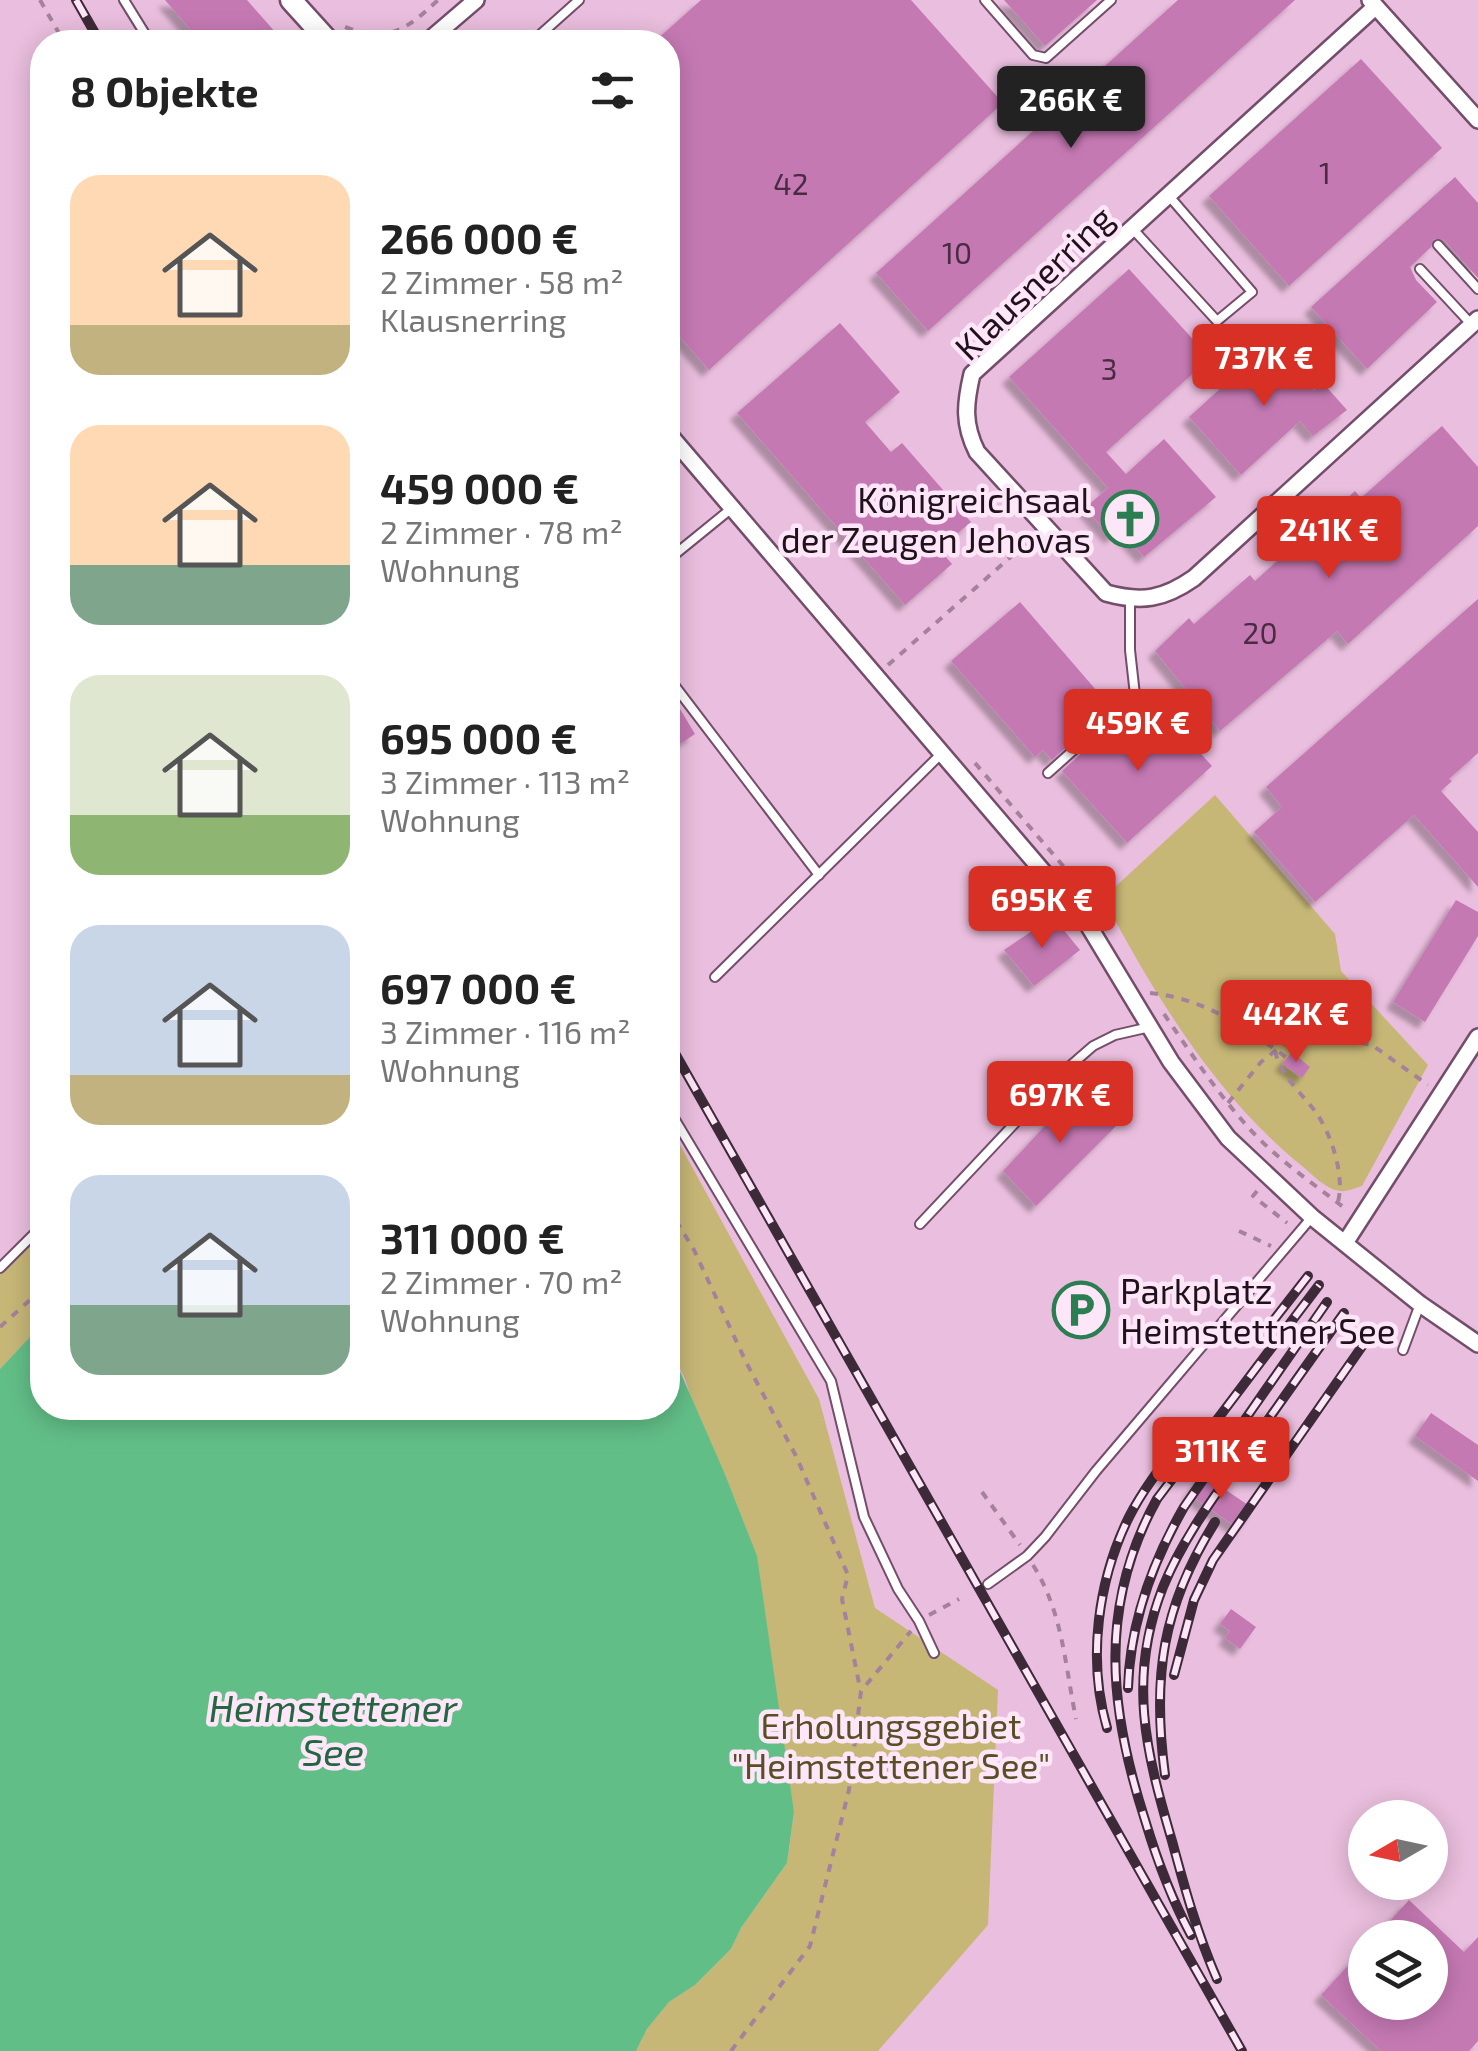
<!DOCTYPE html>
<html lang="de">
<head>
<meta charset="utf-8">
<style>
	body { margin:0; font-family:"Exo 2",sans-serif; background:#f2f2f2; color:#222; height:100vh; display:flex; flex-direction:column; font-size:38px; white-space:nowrap }
	* { box-sizing:border-box; margin:0 }
	p { font-size:32px; color:#767676 }
	.icon { flex:none; width:55px; height:55px; fill:none; stroke:currentColor; stroke-width:2; stroke-linecap:round; stroke-linejoin:round }
	.map { position:relative; flex:1; overflow:hidden }
	.drawer { position:absolute; left:30px; top:30px; width:650px; height:1390px; display:flex; flex-direction:column; background:#fff; border-radius:40px; box-shadow:0 5px 25px #0003 }
	.drawer>* { flex:none }
	.needle { width:65px; rotate:261deg }
	.buttons { position:absolute; left:1348px; top:1800px; display:grid; gap:20px }
	.buttons a { display:grid; place-items:center; width:100px; height:100px; border-radius:50%; background:#fff; box-shadow:0 5px 25px #0003; font-size:50px }
	.price { position:absolute; translate:-50% -85px; padding:0 22px; border-radius:10px; background:#d93025; color:#fff; font-size:32px; line-height:65px; filter:drop-shadow(0 2px 5px #0008) }
	.price::after { content:''; position:absolute; left:50%; top:60px; width:30px; height:22px; margin-left:-15px; background:inherit; clip-path:polygon(0 0,100% 0,50% 100%) }
	.price.selected { background:#222; color:#fff }
	ul { padding:0; list-style:none }
	li { display:flex; align-items:center; gap:30px; height:250px; padding:0 40px }
	li span { display:grid; place-items:center; flex:none; width:280px; height:200px; border-radius:30px; color:#555 }
	li>.icon { margin-inline-start:auto }
	span .icon { width:120px; height:120px; fill:#fffc; stroke-width:1 }
	li b { font-size:42px }
	h2 { display:flex; justify-content:space-between; align-items:center; height:120px; padding:0 40px; font-size:42px }
	.map>svg:first-child { display:block }
	.green { fill:#c6b777 }
	.water { fill:#62be87 }
	.building { fill:#c579b3; filter:url(#shadow) }
	.lines { fill:none; stroke-linecap:round; stroke-linejoin:round }
	.service-casing { stroke:#734d6a; stroke-width:12 }
	.minor-casing { stroke:#734d6a; stroke-width:20 }
	.tertiary-casing { stroke:#734d6a; stroke-width:25 }
	.path { stroke:#a4829b; stroke-width:4; stroke-dasharray:8 8; stroke-linecap:butt }
	.service { stroke:#fff; stroke-width:8 }
	.minor { stroke:#fff; stroke-width:15 }
	.tertiary { stroke:#fff; stroke-width:20 }
	.rail-casing { stroke:#3d2a38; stroke-width:10 }
	.rail { stroke:#fde6f7; stroke-width:6; stroke-dasharray:19; stroke-linecap:butt }
	.labels { text-anchor:middle; dominant-baseline:central; stroke-width:9; stroke-linejoin:round; paint-order:stroke }
	.number-label { font-size:30px; fill:#492b42 }
	.street-label { font-size:35px; fill:#20111c; stroke:#fde6f7 }
	.poi-label { font-size:35px; fill:#20111c; stroke:#fde6f7; text-anchor:end }
	.park-label { font-size:35px; fill:#594f26; stroke:#fde6f7 }
	.water-label { font-size:38px; font-style:italic; fill:#246641; stroke:#fde6f7 }
</style>
</head>
<body>
<div class="map">
<svg width="1478" height="2051" viewBox="0 0 1478 2051">
	<defs>
		<filter id="shadow"><feDropShadow dx="-7" dy="7" stdDeviation="2.5" flood-color="#0004"/></filter>
	</defs>
	<rect width="100%" height="100%" fill="#eabede"/>
	<g class="green">
		<path d="M1215,795L1335,934L1341,971L1428,1065L1362,1186C1355,1188 1347,1192 1340,1191C1325,1189 1313,1175 1302,1166C1216,1097 1154,994 1103,898Z"/>
		<polygon points="668,1123 819,1399 875,1608 998,1690 988,1925 878,2051 636,2051 647,2029 669,2002 695,1985 731,1949 741,1928 787,1863 794,1813 766,1631 685,1379 668,1344"/>
		<polygon points="42,1233 42,1324 0,1369 0,1274"/>
	</g>
	<polygon class="water" points="42,1324 42,1408 668,1408 668,1344 724,1472 757,1556 794,1812 787,1863 741,1928 731,1949 695,1985 669,2002 647,2029 636,2051 0,2051 0,1369"/>
	<g class="building">
		<polygon points="165,0 247,0 284,42 201,42"/>
		<polygon points="701,0 911,0 1003,103 709,370 668,323 668,42 654,42"/>
		<polygon points="1004,0 1097,0 1045,46"/>
		<polygon points="1178,0 1295,0 928,331 876,273"/>
		<polygon points="1361,59 1442,148 1289,286 1209,196"/>
		<polygon points="1455,177 1478,203 1478,278 1444,240 1434,239 1431,247 1410,267 1416,280 1437,302 1367,369 1311,307"/>
		<polygon points="1129,269 1210,358 1106,452 1126,474 1164,439 1216,497 1144,557 1120,530 1111,537 1085,508 1108,488 1009,377"/>
		<polygon points="840,323 900,392 865,422 891,452 902,443 971,522 939,549 952,564 905,605 737,413"/>
		<polygon points="1272,342 1314,390 1322,382 1347,410 1313,436 1300,421 1241,475 1189,417"/>
		<polygon points="1442,426 1478,467 1478,526 1348,644 1337,631 1220,731 1155,651 1189,618 1194,624 1250,575 1255,581 1355,491 1361,498"/>
		<polygon points="1478,599 1478,753 1449,779 1452,781 1441,791 1478,832 1478,887 1414,815 1315,902 1254,832 1282,807 1266,787"/>
		<polygon points="1020,602 1103,698 1077,721 1085,730 1052,760 1043,750 1035,757 951,661"/>
		<polygon points="668,689 695,734 668,752"/>
		<polygon points="1158,706 1212,766 1127,843 1062,771 1095,741 1107,753"/>
		<polygon points="1456,900 1478,912 1478,936 1425,1022 1393,1002"/>
		<polygon points="1053,917 1080,950 1034,986 1004,950"/>
		<polygon points="1292,1052 1310,1067 1302,1078 1282,1064"/>
		<polygon points="1081,1087 1119,1123 1036,1206 1003,1171"/>
		<polygon points="1431,1413 1478,1445 1478,1481 1415,1436"/>
		<polygon points="1202,1474 1254,1509 1240,1530 1189,1494"/>
		<polygon points="1231,1609 1256,1627 1240,1649 1225,1638 1230,1631 1220,1624"/>
		<polygon points="1409,1900 1464,1952 1478,1937 1478,2041 1469,2051 1381,2051 1321,1995 1365,1947 1365,2002 1430,2002 1430,1938 1374,1938"/>
	</g>
	<g class="lines">
		<g class="service-casing">
			<g id="service">
				<polyline points="124,0 150,42"/>
				<polyline points="985,0 1033,55 1046,58 1111,0"/>
				<polyline points="532,42 579,0"/>
				<polyline points="1131,227 1217,321 1252,292 1169,196"/>
				<polyline points="1438,245 1478,289"/>
				<polyline points="1420,269 1472,325"/>
				<polyline points="668,560 732,508"/>
				<polyline points="668,677 819,875"/>
				<polyline points="1048,773 1135,695 1130,650 1130,600"/>
				<polyline points="715,977 943,752"/>
				<polyline points="668,1108 831,1381 864,1517 898,1589 919,1621 934,1653"/>
				<polyline points="920,1224 1062,1073 1093,1046 1115,1035 1150,1027"/>
				<polyline points="0,1268 42,1226"/>
				<polyline points="1403,1350 1420,1304"/>
				<polyline points="988,1584 1027,1556 1045,1537 1096,1471 1312,1217"/>
			</g>
		</g>
		<g class="minor-casing">
			<g id="minor">
				<polyline points="1370,0 1478,120"/>
				<path d="M1375,7L972,374C965,404 963,424 977,452L1106,593C1142,603 1164,599 1194,578L1478,319"/>
				<polyline points="427,42 476,0"/>
				<polyline points="668,433 1087,923 1171,1062 1228,1138 1312,1217 1420,1304 1478,1344"/>
				<polyline points="1345,1243 1478,1037"/>
			</g>
		</g>
		<g class="tertiary-casing">
			<polyline id="tertiary" points="291,0 329,42"/>
		</g>
		<g class="path">
			<polyline points="40,0 64,42"/>
			<path d="M345,27C389,43 406,30 438,0"/>
			<polyline points="888,665 1031,539"/>
			<polyline points="975,763 1076,881"/>
			<path d="M1150,993C1203,998 1245,1027 1287,1058"/>
			<path d="M1164,1014C1190,1052 1216,1091 1247,1126C1276,1159 1313,1183 1347,1210"/>
			<path d="M1275,1051C1280,1074 1300,1092 1315,1111C1331,1133 1345,1175 1338,1202"/>
			<polyline points="1228,1103 1261,1062 1288,1041 1335,1038 1372,1045 1428,1085"/>
			<polyline points="1257,1191 1253,1196 1287,1223"/>
			<polyline points="668,1207 694,1250 746,1362 796,1456 848,1575 842,1599 860,1688"/>
			<polyline points="1239,1231 1271,1246"/>
			<polyline points="0,1327 42,1289"/>
			<polyline points="982,1492 1020,1545"/>
			<path d="M1033,1565C1063,1613 1065,1665 1076,1719"/>
			<polyline points="929,1615 959,1599"/>
			<polyline points="731,2051 810,1946 849,1790 861,1691 911,1631"/>
		</g>
		<use href="#service" class="service"/>
		<use href="#minor" class="minor"/>
		<use href="#tertiary" class="tertiary"/>
		<g class="rail-casing">
			<g id="rail">
				<polyline points="76,0 100,42"/>
				<polyline points="668,1041 1242,2051"/>
				<polyline points="1273,1321 1308,1276"/>
				<polyline points="1174,1675 1194,1600 1213,1560 1363,1345"/>
				<path d="M1128,1688C1130,1623 1152,1563 1184,1507L1327,1302"/>
				<path d="M1107,1728C1087,1659 1098,1580 1129,1517C1146,1484 1169,1457 1191,1428"/>
				<path d="M1165,1775C1152,1677 1162,1607 1215,1522"/>
				<path d="M1191,1935C1171,1898 1157,1860 1145,1820C1109,1708 1098,1606 1157,1499L1319,1285"/>
				<path d="M1217,1979C1197,1933 1185,1889 1172,1841C1146,1752 1127,1679 1163,1587C1183,1538 1216,1494 1247,1450C1279,1404 1311,1359 1344,1313"/>
			</g>
		</g>
		<use href="#rail" class="rail"/>
	</g>
	<defs>
		<g id="church-ring" transform="scale(2.875)"><circle r="9.5" fill="#fde6f7" stroke="#2b7e51" stroke-width="1.5"/><path d="M-1.2-6h2.4v3.5h3.3v2.4h-3.3V6h-2.4V-.1h-3.3v-2.4h3.3Z" fill="#2b7e51"/></g>
		<g id="parking-ring" transform="scale(2.875)"><circle r="9.5" fill="#fde6f7" stroke="#2b7e51" stroke-width="1.5"/><path d="M-3.5-5.5H1a3.5 3.5 0 0 1 0 7H-1V5.5H-3.5ZM-1-3.4V-.6H.8a1.4 1.4 0 0 0 0-2.8Z" fill="#2b7e51"/></g>
	</defs>
	<g fill-rule="evenodd">
		<use href="#church-ring" x="1130" y="519"/>
		<use href="#parking-ring" x="1081" y="1310"/>
	</g>
	<g class="labels">
		<g class="number-label">
			<text x="1325" y="172">1</text>
			<text x="791" y="183">42</text>
			<text x="957" y="252">10</text>
			<text x="1109" y="368">3</text>
			<text x="1260" y="632">20</text>
		</g>
		<g class="street-label">
			<text transform="translate(1033 282) rotate(-44)">Klausnerring</text>
		</g>
		<g class="poi-label">
			<text x="1091" y="499">Königreichsaal<tspan x="1091" dy="40">der Zeugen Jehovas</tspan></text>
			<text x="1120" y="1290" text-anchor="start">Parkplatz<tspan x="1120" dy="40">Heimstettner See</tspan></text>
		</g>
		<g class="park-label">
			<text x="891" y="1725">Erholungsgebiet<tspan x="891" dy="40">"Heimstettener See"</tspan></text>
		</g>
		<g class="water-label">
			<text x="333" y="1707">Heimstettener<tspan x="333" dy="44">See</tspan></text>
		</g>
	</g>
</svg>
<div class="buttons">
<a><svg class="needle" viewBox="-14 -14 28 28"><path d="M0-13l5 13h-10z" fill="#e53935"/><path d="M0 13l5-13h-10z" fill="#767676"/></svg></a>
<a><svg class="icon" aria-label="layers" viewBox="0 0 24 24"><path d="M12 4l9 5-9 5-9-5zM3 14l9 5 9-5"/></svg></a>
</div>
<b class="price selected" style="left:1071px;top:151px">266K €</b>
<b class="price" style="left:1264px;top:409px">737K €</b>
<b class="price" style="left:1329px;top:581px">241K €</b>
<b class="price" style="left:1138px;top:774px">459K €</b>
<b class="price" style="left:1042px;top:951px">695K €</b>
<b class="price" style="left:1296px;top:1065px">442K €</b>
<b class="price" style="left:1060px;top:1146px">697K €</b>
<b class="price" style="left:1221px;top:1502px">311K €</b>
<section class="drawer">
<h2>8 Objekte<svg class="icon" aria-label="filters" viewBox="0 0 24 24"><path d="M4 7h16M4 17h16"/><circle cx="9" cy="7" r="2"/><circle cx="15" cy="17" r="2"/></svg></h2>
<ul>
<li><span style="background:linear-gradient(#ffd9b3 75%,#c2b280 0)"><svg class="icon" aria-label="home" viewBox="0 0 24 24"><path d="M3 11l9-7 9 7M6 9v11h12V9"/></svg></span><div><b>266 000 €</b><p>2 Zimmer · 58 m²</p><p>Klausnerring</p></div></li>
<li><span style="background:linear-gradient(#ffd9b3 70%,#7fa58c 0)"><svg class="icon" aria-label="home" viewBox="0 0 24 24"><path d="M3 11l9-7 9 7M6 9v11h12V9"/></svg></span><div><b>459 000 €</b><p>2 Zimmer · 78 m²</p><p>Wohnung</p></div></li>
<li><span style="background:linear-gradient(#dfe7d0 70%,#8fb573 0)"><svg class="icon" aria-label="home" viewBox="0 0 24 24"><path d="M3 11l9-7 9 7M6 9v11h12V9"/></svg></span><div><b>695 000 €</b><p>3 Zimmer · 113 m²</p><p>Wohnung</p></div></li>
<li><span style="background:linear-gradient(#c9d6e8 75%,#c2b280 0)"><svg class="icon" aria-label="home" viewBox="0 0 24 24"><path d="M3 11l9-7 9 7M6 9v11h12V9"/></svg></span><div><b>697 000 €</b><p>3 Zimmer · 116 m²</p><p>Wohnung</p></div></li>
<li><span style="background:linear-gradient(#c9d6e8 65%,#7fa58c 0)"><svg class="icon" aria-label="home" viewBox="0 0 24 24"><path d="M3 11l9-7 9 7M6 9v11h12V9"/></svg></span><div><b>311 000 €</b><p>2 Zimmer · 70 m²</p><p>Wohnung</p></div></li>
</ul>
</section>
</div>
</body>
</html>
